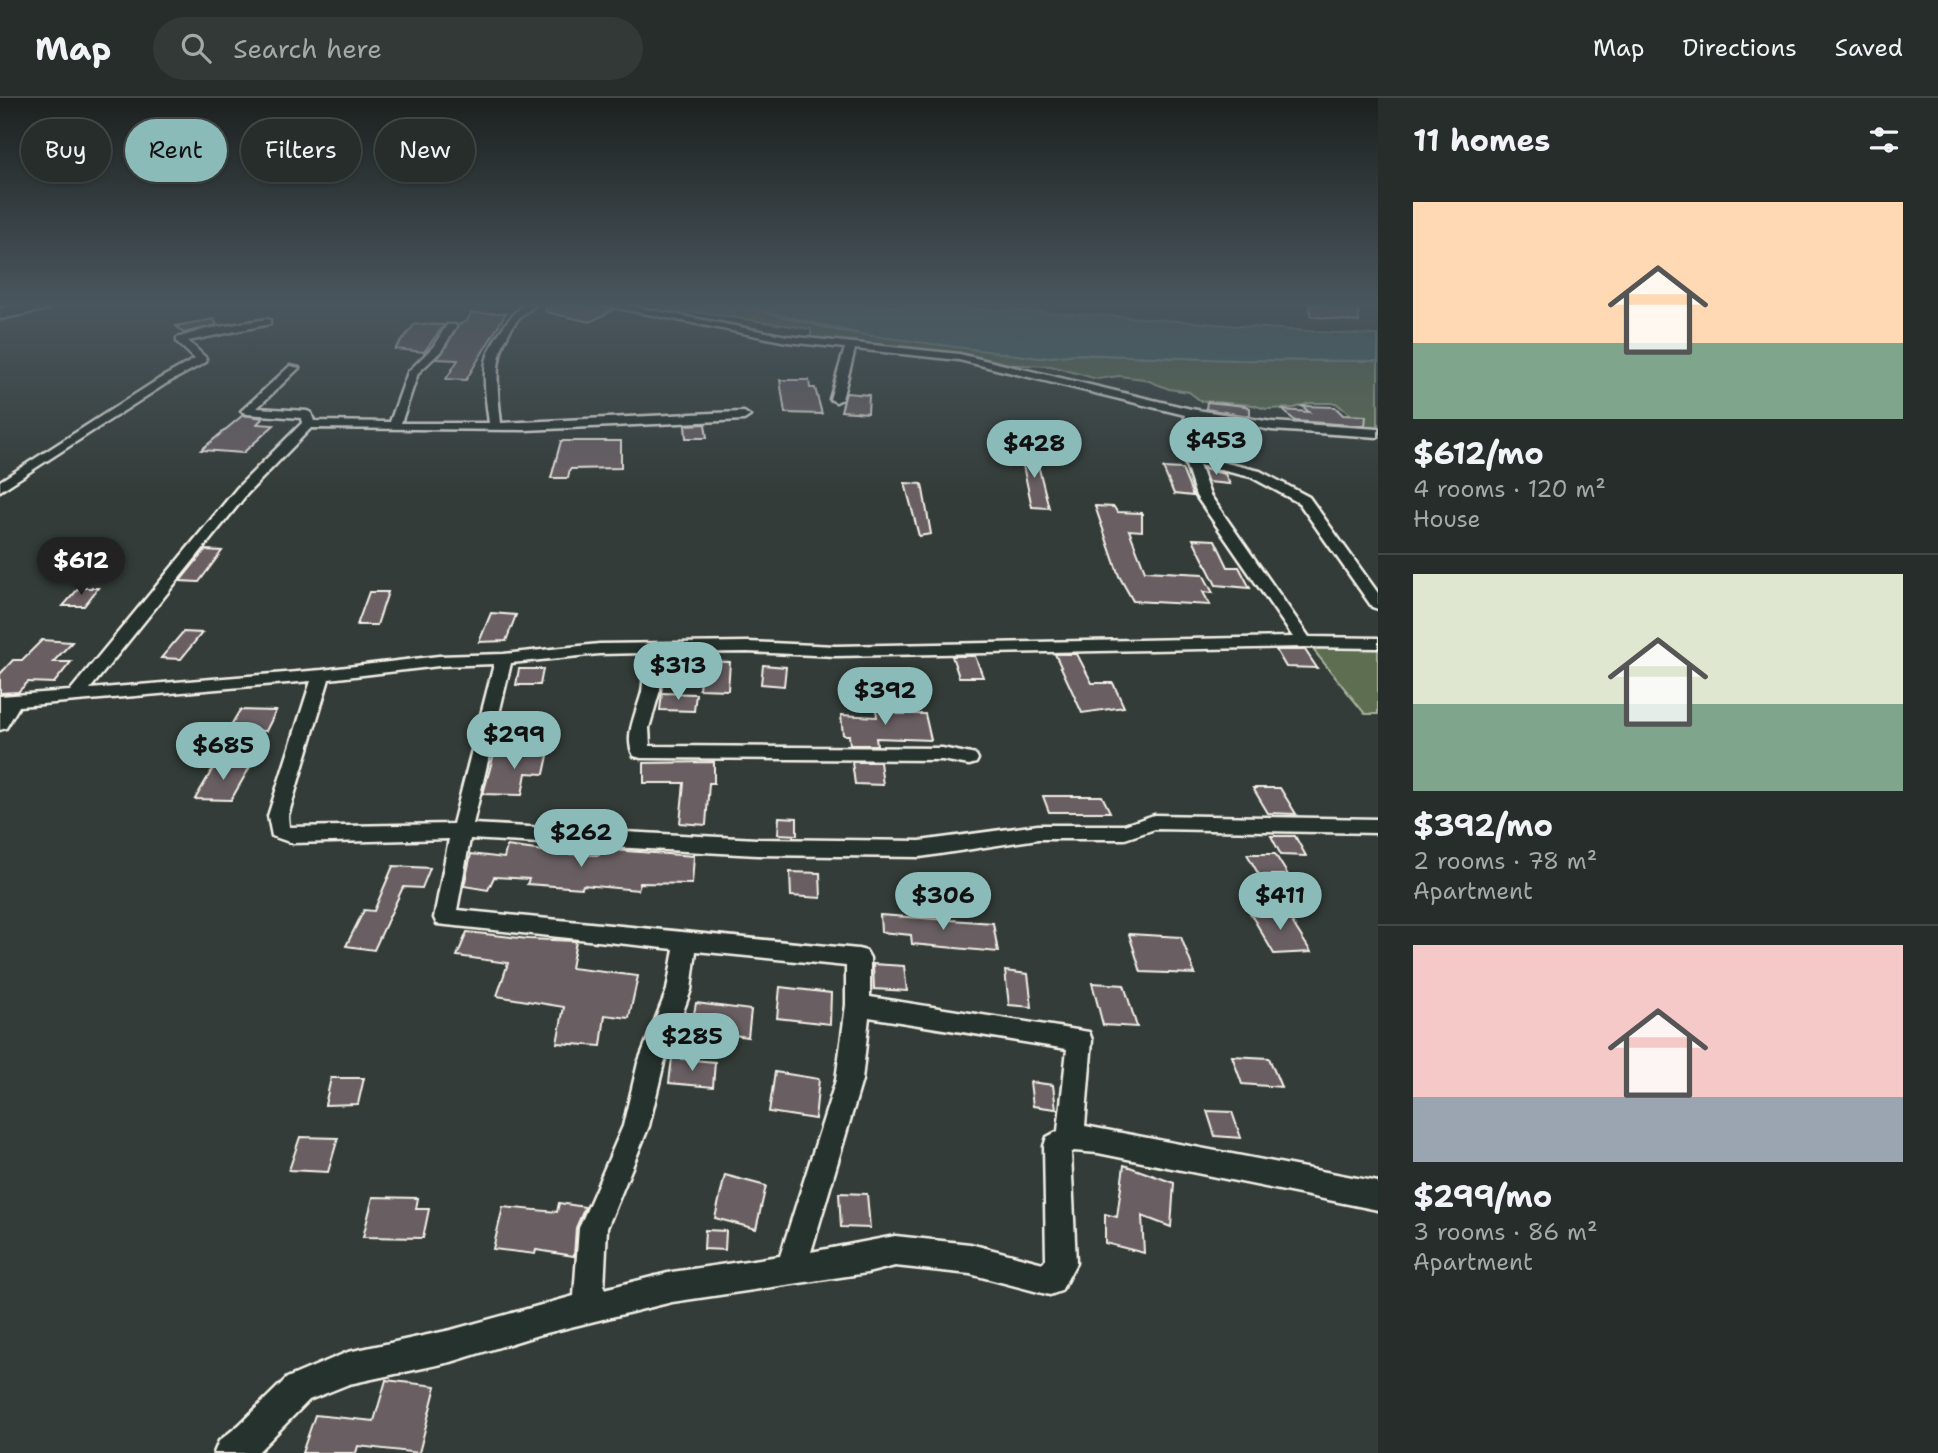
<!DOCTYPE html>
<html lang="en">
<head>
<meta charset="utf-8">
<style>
	body { margin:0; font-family:"Shantell Sans",sans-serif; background:#323936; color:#f1f3f6; height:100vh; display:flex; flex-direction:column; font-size:26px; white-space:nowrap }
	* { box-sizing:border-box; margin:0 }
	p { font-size:23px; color:#a4a8a8 }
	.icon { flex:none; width:38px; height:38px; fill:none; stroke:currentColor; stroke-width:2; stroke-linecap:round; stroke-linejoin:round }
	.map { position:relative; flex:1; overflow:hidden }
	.side { display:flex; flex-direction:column; background:#262d2a; width:560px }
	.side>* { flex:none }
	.banner { position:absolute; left:21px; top:21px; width:665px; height:63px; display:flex; gap:14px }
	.price { position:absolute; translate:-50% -60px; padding:0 16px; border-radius:24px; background:#8bbbb9; color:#111; font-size:23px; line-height:46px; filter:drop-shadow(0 2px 4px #0008) }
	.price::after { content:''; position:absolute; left:50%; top:42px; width:21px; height:16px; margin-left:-10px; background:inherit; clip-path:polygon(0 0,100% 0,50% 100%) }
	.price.current { background:#222; color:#fff }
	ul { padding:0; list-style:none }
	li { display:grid; align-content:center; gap:14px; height:371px; padding:0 35px }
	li+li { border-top:2px solid #424947 }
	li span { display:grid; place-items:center; height:217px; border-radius:0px; color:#555 }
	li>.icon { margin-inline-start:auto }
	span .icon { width:126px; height:126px; fill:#fffc; stroke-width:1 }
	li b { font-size:30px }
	h2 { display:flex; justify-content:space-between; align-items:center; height:84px; padding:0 35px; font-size:30px }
	.pill { padding:0 24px; border-radius:32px; background:#262d2a; box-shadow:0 2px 5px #0004,0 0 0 2px #424947; font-size:24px; line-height:63px }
	.pill.current { background:#8bbbb9; color:#111 }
	header { display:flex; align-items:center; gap:42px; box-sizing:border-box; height:98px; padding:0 35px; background:#262d2a; border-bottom:2px solid #424947 }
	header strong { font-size:33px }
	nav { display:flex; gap:38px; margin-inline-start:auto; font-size:24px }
	.search { width:490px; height:63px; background:#323936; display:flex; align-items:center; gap:18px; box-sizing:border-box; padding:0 24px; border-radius:38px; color:#a4a8a8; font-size:26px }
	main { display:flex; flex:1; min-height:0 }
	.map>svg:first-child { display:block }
	.green { fill:#5d6e51; stroke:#a8b09c; stroke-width:2 }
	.water { fill:#446968; stroke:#8a9f9b; stroke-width:2 }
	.building { fill:#695e63; stroke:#f4f1e8; stroke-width:2 }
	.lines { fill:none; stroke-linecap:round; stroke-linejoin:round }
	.street-casing { stroke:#f4f1e8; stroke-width:5 }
	.highway-casing { stroke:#f4f1e8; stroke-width:5 }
	.street { fill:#26332d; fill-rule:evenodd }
	.highway { fill:#26332d; fill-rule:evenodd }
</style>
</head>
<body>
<header>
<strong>Map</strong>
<div class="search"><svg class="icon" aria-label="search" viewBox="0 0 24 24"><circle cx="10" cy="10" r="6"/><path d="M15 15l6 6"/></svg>Search here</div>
<nav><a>Map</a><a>Directions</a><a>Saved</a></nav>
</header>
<main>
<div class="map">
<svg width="1378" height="1355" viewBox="0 0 1378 1355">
	<rect width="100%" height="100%" fill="#333c38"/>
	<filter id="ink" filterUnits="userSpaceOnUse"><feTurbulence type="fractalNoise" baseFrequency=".0143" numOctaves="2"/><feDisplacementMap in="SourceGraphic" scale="14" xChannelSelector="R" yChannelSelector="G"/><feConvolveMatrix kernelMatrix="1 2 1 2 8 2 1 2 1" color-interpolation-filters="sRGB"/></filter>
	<g filter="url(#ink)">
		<g class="green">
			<polygon points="675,207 736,207 840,233 1040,260 1076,256 1237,262 1378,263 1378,332 1368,331 1336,305 1310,305 1294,310 1266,311 1253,307 1201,303 1189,294 1169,291 1144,281 1119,278 1097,281 1051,268 993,266 805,241 811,238 811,231 690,213 680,218 662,215"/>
			<polygon points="1311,549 1378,549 1378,616 1365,616"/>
		</g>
		<path class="water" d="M738,207C864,207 989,210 1114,218C1202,224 1290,234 1378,237V263L1237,262L1076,256L1040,260L866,237Z"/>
		<g class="building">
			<polygon points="547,207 601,207 613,212 590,224 546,214"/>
			<polygon points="1310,207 1358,208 1359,224 1310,218"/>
			<polygon points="471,215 506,215 466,282 446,281 458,262 436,261 443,254 458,227 467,223"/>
			<polygon points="214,221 217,227 183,235 176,228"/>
			<polygon points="415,226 444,227 424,254 395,251"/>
			<polygon points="780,282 809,282 810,290 815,290 822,316 785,315"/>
			<polygon points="846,295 869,297 868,315 841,313"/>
			<polygon points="1207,304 1245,308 1250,310 1250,318 1206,311"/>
			<polygon points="1302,308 1335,309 1343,317 1366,318 1365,328 1295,323 1283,312 1309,314"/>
			<polygon points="243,317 263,320 257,326 274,327 243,355 201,352"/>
			<polygon points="1204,323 1250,331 1250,357 1211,351 1216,360 1200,356"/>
			<polygon points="705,326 707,340 686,340 685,327"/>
			<polygon points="561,343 621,343 621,370 570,371 568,380 551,380"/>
			<polygon points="1034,351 1049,410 1032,409 1020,354"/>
			<polygon points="1163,370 1182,371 1193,398 1174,396"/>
			<polygon points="1203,371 1225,376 1230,386 1208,384"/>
			<polygon points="905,385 922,386 931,436 919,438"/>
			<polygon points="1095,408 1114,409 1117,414 1142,415 1142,433 1129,432 1145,473 1203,476 1213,495 1203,494 1210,507 1133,503 1119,478"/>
			<polygon points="1193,441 1215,442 1228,469 1239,469 1250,490 1216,487"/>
			<polygon points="205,452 222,453 199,484 180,483"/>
			<polygon points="79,490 98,490 84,508 63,508"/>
			<polygon points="369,494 388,494 377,527 357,527"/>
			<polygon points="491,515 516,517 506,543 479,544"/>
			<polygon points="183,534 202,535 181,561 161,560"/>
			<polygon points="42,542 72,544 53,564 71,564 54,585 28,584 18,594 0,595 0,576 13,562 22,562"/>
			<polygon points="1276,552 1305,552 1317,570 1286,569"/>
			<polygon points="1055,556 1077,556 1092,585 1113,585 1124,609 1082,615"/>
			<polygon points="952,558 975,558 983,579 959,579"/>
			<polygon points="702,563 730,564 728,592 699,591"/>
			<polygon points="763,567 786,569 784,588 761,586"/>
			<polygon points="519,571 543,571 540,587 516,587"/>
			<polygon points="662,595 696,596 694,613 660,612"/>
			<polygon points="876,611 896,611 897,616 925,616 931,642 876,640 877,647 850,647 849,637 843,637 841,617 877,619"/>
			<polygon points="240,612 276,613 266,633 228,632"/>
			<polygon points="495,652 549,653 544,676 526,675 522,697 483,696"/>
			<polygon points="714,664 714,685 709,685 706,727 680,725 684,685 644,685 644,665"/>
			<polygon points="852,664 880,664 883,687 855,686"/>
			<polygon points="215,667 251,667 231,702 195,701"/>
			<polygon points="1253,690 1280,690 1296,716 1268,715"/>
			<polygon points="1043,698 1102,698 1110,714 1049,714"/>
			<polygon points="779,719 797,720 797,737 778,736"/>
			<polygon points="1271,738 1295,738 1306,758 1281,757"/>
			<polygon points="507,748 565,756 599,757 600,751 694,758 692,786 640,785 638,792 583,787 582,790 527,786 529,781 494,779 488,792 464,788 471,756 504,760"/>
			<polygon points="1247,756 1275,756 1288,777 1259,777"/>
			<polygon points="393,768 430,770 422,790 403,789 374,852 346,848 364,812 374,813"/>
			<polygon points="790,774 820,775 821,800 791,798"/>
			<polygon points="1284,811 1311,854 1274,856 1249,813"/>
			<polygon points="880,817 993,825 998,854 912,846 911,837 881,834"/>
			<polygon points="467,834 528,841 576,843 571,870 638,878 629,920 605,917 601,948 557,945 564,909 497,898 508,865 457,858"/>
			<polygon points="1129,836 1181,839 1195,876 1141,874"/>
			<polygon points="873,866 904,868 907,893 874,891"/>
			<polygon points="1005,873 1028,876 1032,909 1009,907"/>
			<polygon points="1092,885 1124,887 1137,929 1103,927"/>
			<polygon points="780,889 831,895 830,926 777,920"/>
			<polygon points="696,905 751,912 748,939 691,931"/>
			<polygon points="1232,958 1269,960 1281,989 1242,986"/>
			<polygon points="672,960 715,964 713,989 669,985"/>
			<polygon points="775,974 819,981 815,1021 769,1014"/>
			<polygon points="331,980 364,980 358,1006 325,1007"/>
			<polygon points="1030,984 1053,987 1056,1011 1033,1008"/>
			<polygon points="1207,1013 1232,1014 1241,1040 1215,1038"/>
			<polygon points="300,1039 338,1040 328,1074 289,1072"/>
			<polygon points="1124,1067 1174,1085 1171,1129 1142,1118 1144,1155 1105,1145 1105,1116 1117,1119"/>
			<polygon points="725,1077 766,1088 756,1131 715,1120"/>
			<polygon points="839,1095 867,1096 870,1130 841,1129"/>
			<polygon points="373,1099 418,1100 416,1111 429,1111 423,1140 363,1139"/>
			<polygon points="559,1105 585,1109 576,1130 574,1158 536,1152 535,1156 493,1151 503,1109 557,1114"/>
			<polygon points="705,1132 726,1133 725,1152 704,1151"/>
			<polygon points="386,1282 436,1288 419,1355 358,1348 356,1355 302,1355 315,1317 374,1323"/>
		</g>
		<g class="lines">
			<g class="street-casing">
				<g id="street">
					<path d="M524,207H535C530,212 522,216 518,221C491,255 497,286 501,325L713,315L744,314L750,318L744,322L525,332L311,330L247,396L90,591L322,572L439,558L504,556L599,546L747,544L836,548L1293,539L1196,398L1182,355L1185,317L959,262L855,251L842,301L836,304L830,301L845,250L787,244L603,207H625L787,238L959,256L1191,311L1272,324L1378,331V339L1272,332L1197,319L1194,355L1196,358L1260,373L1309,399L1378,495V511L1372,509L1299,405L1251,379L1199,367L1210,397L1309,539L1378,540V550L1304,549L836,558L747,554L661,555L660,592L649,630L650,648L942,650L976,657L978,661L976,665L969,667L942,662L641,660L634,658C623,639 637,614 642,594C644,582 644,568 644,555L599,556L511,565L473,726L757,741L920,743L1038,727H1124L1154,717L1378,721V735L1155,731L1125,741H1038L920,759L757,757L470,741L457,812L858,851L866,853L870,860V899L1089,934L1092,942L1085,1028L1378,1084V1112L1098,1055L1074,1053L1071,1055L1076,1165L1061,1193L1050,1197L970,1176L895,1168L867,1175L672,1204L538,1237L451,1264L349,1286L309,1302L257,1355H214L219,1343L239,1327L287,1280L348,1254L451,1232L574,1198L579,1130L623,1028L638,965L667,892L674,851L437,826L434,820L449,741L292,745L272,738L268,718L311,583L19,608L6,630L0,632V598L70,593L237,390L302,325L301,320L247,316L241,313L290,268L299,270L257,310L307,313L311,315L314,323L390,324L408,274L433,249L447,227H455L456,229L441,253L418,275L401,325H489C487,309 484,291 485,274C485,251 506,221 524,207ZM494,566L453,726L289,729L288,718L329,581L439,568ZM696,853L846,868V907L836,982L780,1158L672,1174L604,1191L607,1130L649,1028L664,965L691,892ZM869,919L1067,951L1058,1033L1047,1039L1044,1048L1046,1161L1043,1165L970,1146L895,1138L811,1154L862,982Z"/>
					<polygon points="267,221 270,222 270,226 188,243 206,260 206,264 167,285 0,393 0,383 159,281 195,261 177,244 177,240 207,231"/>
				</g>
			</g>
			<g class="highway-casing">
				<polygon id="highway" points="16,207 50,207 48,211 0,221 0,211"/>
			</g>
			<use href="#street" class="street"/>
			<use href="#highway" class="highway"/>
		</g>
	</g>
	<linearGradient id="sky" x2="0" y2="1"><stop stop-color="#1c211f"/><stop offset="0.52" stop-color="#4a565e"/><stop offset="1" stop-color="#4a565e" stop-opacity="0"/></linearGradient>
	<rect width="1378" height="397" fill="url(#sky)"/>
</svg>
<b class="price" style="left:1216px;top:379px">$453</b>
<b class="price" style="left:1034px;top:382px">$428</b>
<b class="price current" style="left:81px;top:499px">$612</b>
<b class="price" style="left:678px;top:604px">$313</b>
<b class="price" style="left:885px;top:629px">$392</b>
<b class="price" style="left:514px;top:673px">$299</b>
<b class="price" style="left:223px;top:684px">$685</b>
<b class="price" style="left:581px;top:771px">$262</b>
<b class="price" style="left:943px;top:834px">$306</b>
<b class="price" style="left:1280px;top:834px">$411</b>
<b class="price" style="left:692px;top:975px">$285</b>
<div class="banner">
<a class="pill">Buy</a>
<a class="pill current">Rent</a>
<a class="pill">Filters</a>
<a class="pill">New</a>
</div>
</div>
<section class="side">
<h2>11 homes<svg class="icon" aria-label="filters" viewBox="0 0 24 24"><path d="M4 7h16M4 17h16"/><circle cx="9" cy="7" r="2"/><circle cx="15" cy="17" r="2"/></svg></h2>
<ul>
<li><span style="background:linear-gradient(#ffd9b3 65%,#7fa58c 0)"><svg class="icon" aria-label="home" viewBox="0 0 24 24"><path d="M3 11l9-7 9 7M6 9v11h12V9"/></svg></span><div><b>$612/mo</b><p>4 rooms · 120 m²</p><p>House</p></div></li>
<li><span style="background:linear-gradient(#dfe7d0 60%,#7fa58c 0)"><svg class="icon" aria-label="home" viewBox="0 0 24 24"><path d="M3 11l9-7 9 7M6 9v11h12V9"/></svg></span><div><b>$392/mo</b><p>2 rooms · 78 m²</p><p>Apartment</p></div></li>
<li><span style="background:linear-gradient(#f6c9c9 70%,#9aa5b1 0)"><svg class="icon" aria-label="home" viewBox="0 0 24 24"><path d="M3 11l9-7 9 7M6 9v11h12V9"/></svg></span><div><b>$299/mo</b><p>3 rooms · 86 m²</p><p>Apartment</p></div></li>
</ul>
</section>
</main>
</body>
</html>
